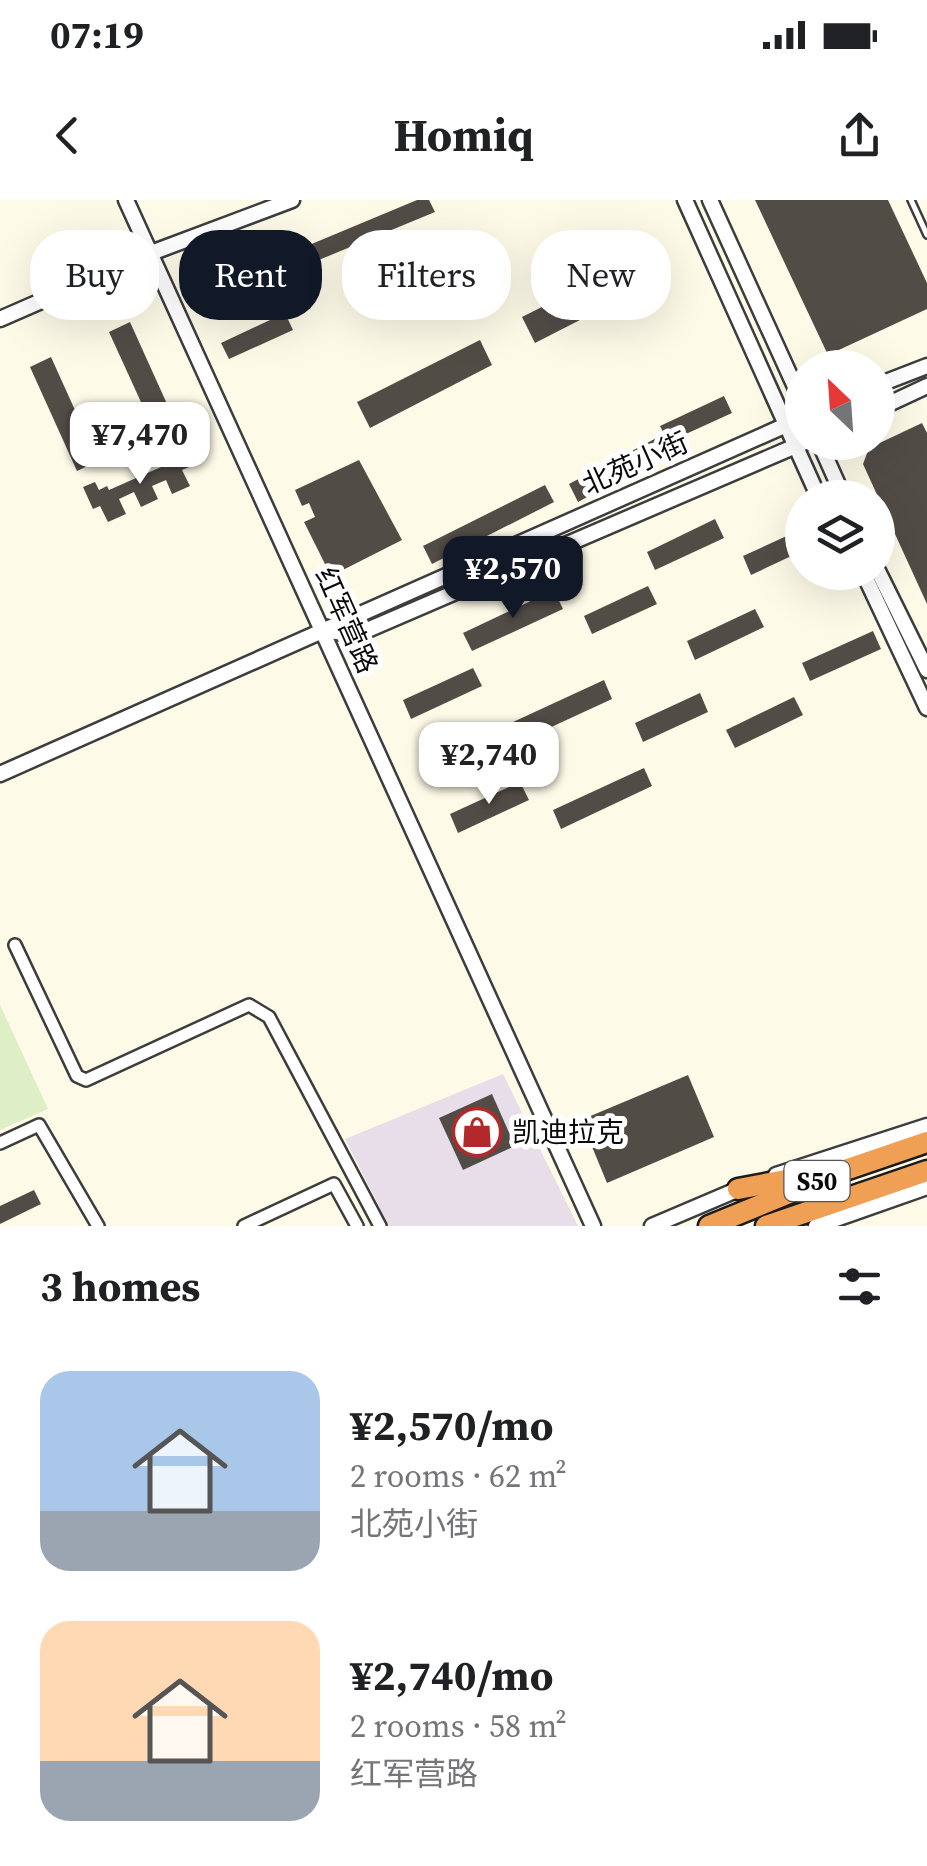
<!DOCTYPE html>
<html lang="en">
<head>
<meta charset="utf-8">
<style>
	body { margin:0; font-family:"Source Serif 4","Noto Sans SC",serif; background:#f2f2f2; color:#202124; height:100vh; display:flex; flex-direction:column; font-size:38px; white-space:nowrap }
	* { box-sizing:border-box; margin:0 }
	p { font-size:32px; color:#757577 }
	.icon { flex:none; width:55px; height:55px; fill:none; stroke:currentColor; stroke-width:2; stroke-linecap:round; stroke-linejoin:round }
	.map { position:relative; height:1026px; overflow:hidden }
	.sheet { display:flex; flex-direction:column; background:#fff; flex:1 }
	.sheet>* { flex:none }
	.guide { position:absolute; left:30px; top:30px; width:868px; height:90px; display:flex; gap:20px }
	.needle { width:65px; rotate:335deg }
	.tools { position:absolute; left:785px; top:150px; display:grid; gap:20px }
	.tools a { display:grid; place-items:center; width:110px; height:110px; border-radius:50%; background:#fff; box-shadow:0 10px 40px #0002; font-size:50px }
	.price { position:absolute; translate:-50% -85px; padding:0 22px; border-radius:20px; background:#fff; color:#222; font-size:32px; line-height:65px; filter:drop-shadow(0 2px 5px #0008) }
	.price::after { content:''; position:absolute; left:50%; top:60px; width:30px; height:22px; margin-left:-15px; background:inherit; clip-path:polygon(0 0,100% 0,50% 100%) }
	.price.active { background:#111827; color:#fff }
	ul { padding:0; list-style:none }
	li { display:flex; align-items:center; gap:30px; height:250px; padding:0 40px }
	li span { display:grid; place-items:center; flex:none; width:280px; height:200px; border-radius:30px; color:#555 }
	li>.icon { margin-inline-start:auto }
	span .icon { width:120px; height:120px; fill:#fffc; stroke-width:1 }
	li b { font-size:42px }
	h2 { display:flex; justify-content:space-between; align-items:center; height:120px; padding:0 40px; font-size:42px }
	.pill { padding:0 35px; border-radius:40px; background:#fff; box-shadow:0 10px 40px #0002; font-size:35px; line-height:90px }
	.pill.active { background:#111827; color:#fff }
	.status { display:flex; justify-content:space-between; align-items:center; height:70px; padding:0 50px; background:#fff; direction:ltr }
	.status svg { height:28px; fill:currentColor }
	header { display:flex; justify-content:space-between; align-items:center; height:130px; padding:0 40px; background:#fff; font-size:45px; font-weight:700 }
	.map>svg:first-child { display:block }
	.industrial { fill:#e8dee9 }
	.pitch { fill:#deeec5 }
	.building { fill:#524c47 }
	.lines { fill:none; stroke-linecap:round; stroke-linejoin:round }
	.service-casing { stroke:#3d3d3d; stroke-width:10 }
	.minor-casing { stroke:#3d3d3d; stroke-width:16 }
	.tertiary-casing { stroke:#3d3d3d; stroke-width:19 }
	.motorway-casing { stroke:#1b1b1b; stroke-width:25 }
	.service { stroke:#fff; stroke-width:5 }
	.minor { stroke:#fff; stroke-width:11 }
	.tertiary { stroke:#fff; stroke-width:14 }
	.motorway { stroke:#efa055; stroke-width:20 }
	.labels { text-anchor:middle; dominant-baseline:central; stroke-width:10; stroke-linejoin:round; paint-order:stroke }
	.shield { fill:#fff; stroke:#545454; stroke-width:2.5 }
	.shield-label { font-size:25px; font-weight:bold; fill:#0a0a0a }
	.street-label { font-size:28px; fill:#0a0a0a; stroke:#fff }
	.poi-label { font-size:28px; fill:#0a0a0a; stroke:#fff; text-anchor:start }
</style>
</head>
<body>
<div class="status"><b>07:19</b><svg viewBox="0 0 49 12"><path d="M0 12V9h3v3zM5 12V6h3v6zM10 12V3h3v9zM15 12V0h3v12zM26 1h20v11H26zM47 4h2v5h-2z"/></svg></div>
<header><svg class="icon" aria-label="back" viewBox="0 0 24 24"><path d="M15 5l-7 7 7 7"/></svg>Homiq<svg class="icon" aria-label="share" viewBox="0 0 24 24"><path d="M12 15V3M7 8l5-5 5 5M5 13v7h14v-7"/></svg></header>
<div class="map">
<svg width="927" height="1026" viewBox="0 0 927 1026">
	<rect width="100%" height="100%" fill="#fefae8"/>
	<polygon class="industrial" points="503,874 578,1026 389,1026 345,939"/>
	<polygon class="pitch" points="0,805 48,909 0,930"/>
	<g class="building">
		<polygon points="417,0 429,0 435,12 297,69 290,53"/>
		<polygon points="755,0 888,0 927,83 927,109 828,155"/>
		<polygon points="645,55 658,80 535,143 522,117"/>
		<polygon points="285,113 293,130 229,159 221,143"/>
		<polygon points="130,122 177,226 156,235 109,132"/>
		<polygon points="480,140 492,165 370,228 357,202"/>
		<polygon points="51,157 98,261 77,271 30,167"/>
		<polygon points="724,196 732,213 664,244 668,253 578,302 569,284 664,234 660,226"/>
		<polygon points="922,223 927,233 927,404 863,264 869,248"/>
		<polygon points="180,248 189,267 182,270 190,286 172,294 166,280 152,286 158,299 141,307 134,292 119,299 126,314 108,322 100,306 93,309 83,287 95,282 99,290 107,286 109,290 170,263 171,252"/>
		<polygon points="359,260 402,340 331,376 304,322 315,317 309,303 302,306 295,290"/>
		<polygon points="545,285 554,302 432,364 423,346"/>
		<polygon points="715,319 724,338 655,370 647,352"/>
		<polygon points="802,329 802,351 751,375 743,356"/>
		<polygon points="648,386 657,404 592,434 584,416"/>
		<polygon points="554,390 563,409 472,451 463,433"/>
		<polygon points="755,409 764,427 695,460 687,441"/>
		<polygon points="873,431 881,449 810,481 802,463"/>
		<polygon points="473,468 482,486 411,519 403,500"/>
		<polygon points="604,480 612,499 521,541 513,522"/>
		<polygon points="700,493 708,512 643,542 635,523"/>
		<polygon points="794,497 803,515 735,548 726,530"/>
		<polygon points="644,568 652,586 561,629 553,610"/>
		<polygon points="520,582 529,600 458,633 450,614"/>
		<polygon points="688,875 714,937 607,983 581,920"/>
		<polygon points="492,894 515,946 463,970 439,918"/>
		<polygon points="34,990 41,1004 0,1024 0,1006"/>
	</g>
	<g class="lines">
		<g class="service-casing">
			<polyline id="service" points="911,0 927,35"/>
		</g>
		<g class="minor-casing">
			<g id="minor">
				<polyline points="15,745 77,876 86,880 249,805 269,817 380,1026"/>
				<polyline points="0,943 39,925 98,1026"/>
				<polyline points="244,1026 334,984 357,1026"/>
			</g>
		</g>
		<g class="tertiary-casing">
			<g id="tertiary">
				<polyline points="126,0 593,1026"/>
				<polyline points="685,0 819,298"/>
				<polyline points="710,0 802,202"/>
				<polyline points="0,119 151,53 292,0"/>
				<polyline points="878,185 927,166"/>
				<polyline points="878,209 927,186"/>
				<polyline points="819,242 844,298"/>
				<polyline points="878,371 927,470"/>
				<polyline points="863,372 927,508"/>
				<polyline points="326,431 358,434 805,242"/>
				<polyline points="0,574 802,218"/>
				<polyline points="776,975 927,926"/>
				<polyline points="652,1026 746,986"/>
				<polyline points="816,1026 927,987"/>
			</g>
		</g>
		<g class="motorway-casing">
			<g id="motorway">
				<polyline points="738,989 802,977"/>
				<polyline points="709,1026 848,969 927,942"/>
				<polyline points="766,1026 927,971"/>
			</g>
		</g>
		<use href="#service" class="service"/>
		<use href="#minor" class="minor"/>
		<use href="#tertiary" class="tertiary"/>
		<use href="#motorway" class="motorway"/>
	</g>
	<defs>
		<g id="shop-ring" transform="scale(2.5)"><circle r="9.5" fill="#fff" stroke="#b3292b" stroke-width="1.5"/><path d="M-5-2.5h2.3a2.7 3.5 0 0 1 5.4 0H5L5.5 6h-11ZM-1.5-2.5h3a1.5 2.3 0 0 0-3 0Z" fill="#b3292b"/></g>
	</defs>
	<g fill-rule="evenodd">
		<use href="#shop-ring" x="477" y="932"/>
	</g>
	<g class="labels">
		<rect class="shield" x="784.5" y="961" width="65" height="40" rx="8"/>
		<g class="shield-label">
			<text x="817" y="981">S50</text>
		</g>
		<g class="street-label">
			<text transform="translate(635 263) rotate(-24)">北苑小街</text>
			<text transform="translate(347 420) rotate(66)">红军营路</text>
		</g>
		<g class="poi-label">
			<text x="512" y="932">凯迪拉克</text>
		</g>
	</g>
</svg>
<div class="tools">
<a><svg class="needle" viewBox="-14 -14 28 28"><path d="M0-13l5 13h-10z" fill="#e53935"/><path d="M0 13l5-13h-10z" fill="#757577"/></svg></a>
<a><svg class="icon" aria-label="layers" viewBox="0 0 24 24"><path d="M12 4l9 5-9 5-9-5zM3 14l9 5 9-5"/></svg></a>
</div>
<b class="price" style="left:140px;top:287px">¥7,470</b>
<b class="price active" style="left:513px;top:421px">¥2,570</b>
<b class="price" style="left:489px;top:607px">¥2,740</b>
<div class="guide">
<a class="pill">Buy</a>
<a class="pill active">Rent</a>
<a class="pill">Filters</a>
<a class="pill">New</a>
</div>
</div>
<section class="sheet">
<h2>3 homes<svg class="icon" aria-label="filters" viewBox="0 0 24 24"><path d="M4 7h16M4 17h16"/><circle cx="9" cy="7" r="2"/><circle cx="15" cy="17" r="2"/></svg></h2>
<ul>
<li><span style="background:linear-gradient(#a9c7e8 70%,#9aa5b1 0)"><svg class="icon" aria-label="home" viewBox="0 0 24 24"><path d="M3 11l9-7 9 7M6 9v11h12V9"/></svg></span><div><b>¥2,570/mo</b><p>2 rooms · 62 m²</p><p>北苑小街</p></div></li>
<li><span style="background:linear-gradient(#ffd9b3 70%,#9aa5b1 0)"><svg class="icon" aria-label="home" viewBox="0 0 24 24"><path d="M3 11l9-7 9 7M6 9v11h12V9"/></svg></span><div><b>¥2,740/mo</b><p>2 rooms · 58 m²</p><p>红军营路</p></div></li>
</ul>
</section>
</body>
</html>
